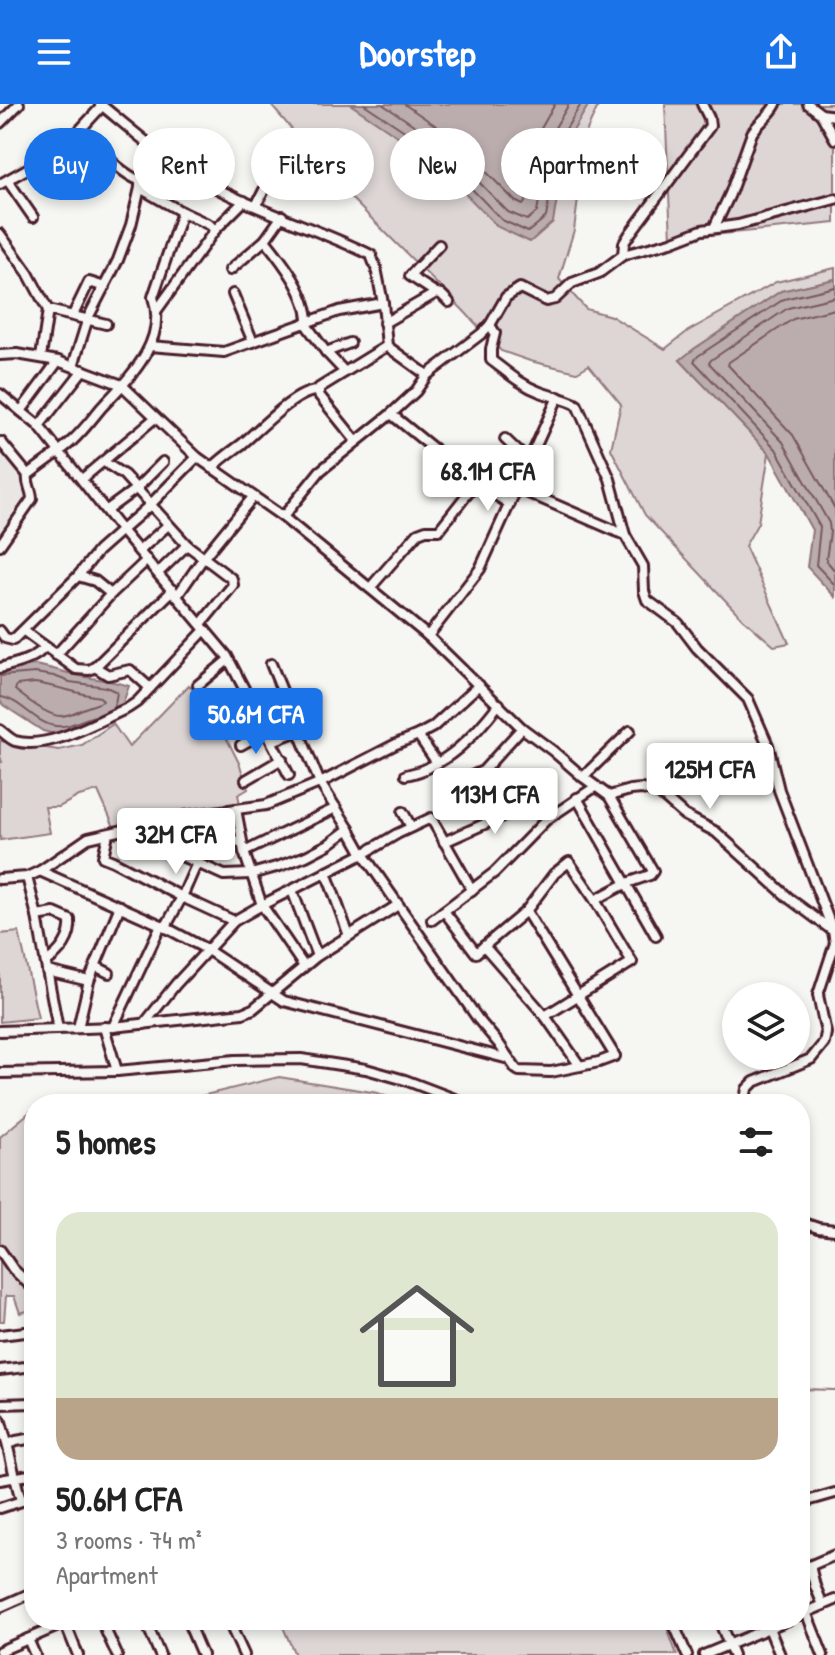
<!DOCTYPE html>
<html lang="en">
<head>
<meta charset="utf-8">
<style>
	body { margin:0; font-family:"Patrick Hand",sans-serif; background:#f2f2f2; color:#222; height:100vh; display:flex; flex-direction:column; font-size:30px; white-space:nowrap }
	* { box-sizing:border-box; margin:0 }
	p { font-size:26px; color:#767676 }
	.icon { flex:none; width:44px; height:44px; fill:none; stroke:currentColor; stroke-width:2; stroke-linecap:round; stroke-linejoin:round }
	.map { position:relative; flex:1; overflow:hidden }
	.panel { position:absolute; left:24px; top:990px; width:786px; height:536px; display:flex; flex-direction:column; background:#fff; border-radius:32px; box-shadow:0 4px 12px #0003 }
	.panel>* { flex:none }
	.banner { position:absolute; left:24px; top:24px; width:788px; height:72px; display:flex; gap:16px }
	.tools { position:absolute; left:722px; top:878px; display:grid; gap:16px }
	.tools a { display:grid; place-items:center; width:88px; height:88px; border-radius:50%; background:#fff; box-shadow:0 4px 12px #0003; font-size:40px }
	.price { position:absolute; translate:-50% -68px; padding:0 18px; border-radius:8px; background:#fff; color:#222; font-size:26px; line-height:52px; filter:drop-shadow(0 2px 4px #0008) }
	.price::after { content:''; position:absolute; left:50%; top:48px; width:24px; height:18px; margin-left:-12px; background:inherit; clip-path:polygon(0 0,100% 0,50% 100%) }
	.price.current { background:#1a73e8; color:#fff }
	ul { padding:0; list-style:none }
	li { display:grid; align-content:center; gap:16px; height:424px; padding:0 32px }
	li span { display:grid; place-items:center; height:248px; border-radius:24px; color:#555 }
	li>.icon { margin-inline-start:auto }
	span .icon { width:144px; height:144px; fill:#fffc; stroke-width:1 }
	li b { font-size:34px }
	h2 { display:flex; justify-content:space-between; align-items:center; height:96px; padding:0 32px; font-size:34px }
	.tag { padding:0 28px; border-radius:36px; background:#fff; box-shadow:0 4px 12px #0003; font-size:28px; line-height:72px }
	.tag.current { background:#1a73e8; color:#fff }
	header { display:flex; justify-content:space-between; align-items:center; height:104px; padding:0 32px; background:#1a73e8; color:#fff; font-size:36px; font-weight:700 }
	.map>svg:first-child { display:block }
	.built { fill:#e9e6e3 }
	.green { fill:#ddd6d5; stroke:#947a80; stroke-width:2 }
	.water { fill:#bbadae; stroke:#8e747a; stroke-width:2 }
	.lines { fill:none; stroke-linecap:round; stroke-linejoin:round }
	.shore { stroke:#77585f; stroke-width:2 }
	.stream { stroke:#8e747a; stroke-width:2 }
	.street-casing { stroke:#4a1f2b; stroke-width:14 }
	.street { stroke:#f6f6f2; stroke-width:8 }
</style>
</head>
<body>
<header><svg class="icon" aria-label="menu" viewBox="0 0 24 24"><path d="M4 6h16M4 12h16M4 18h16"/></svg>Doorstep<svg class="icon" aria-label="share" viewBox="0 0 24 24"><path d="M12 15V3M7 8l5-5 5 5M5 13v7h14v-7"/></svg></header>
<div class="map">
<svg width="835" height="1551" viewBox="0 0 835 1551">
	<rect width="100%" height="100%" fill="#f6f6f2"/>
	<filter id="ink" filterUnits="userSpaceOnUse"><feTurbulence type="fractalNoise" baseFrequency=".0125" numOctaves="2"/><feDisplacementMap in="SourceGraphic" scale="16" xChannelSelector="R" yChannelSelector="G"/><feConvolveMatrix kernelMatrix="1 2 1 2 8 2 1 2 1" color-interpolation-filters="sRGB"/></filter>
	<g filter="url(#ink)">
		<polygon class="built" points="0,340 25,370 22,376 27,393 0,436"/>
		<g class="green">
			<polygon points="270,0 599,0 587,26 574,126 559,175 586,205 611,212 665,245 688,227 776,178 835,164 835,175 781,187 694,245 680,256 769,349 758,419 745,442 789,539 774,542 742,514 645,411 611,345 621,300 589,261 577,268 530,257 501,247 463,206 351,94"/>
			<polygon points="665,0 835,0 835,119 671,135"/>
			<polygon points="189,581 211,603 239,659 248,685 238,691 241,704 170,708 114,723 98,687 79,692 59,703 45,703 50,729 0,736 0,658 2,658 0,652 0,637 59,646 82,641 113,620 129,643"/>
			<polygon points="19,828 38,914 0,918 0,830"/>
			<polygon points="279,973 378,989 405,1000 168,1000"/>
			<polygon points="31,1007 34,1007 34,1205 20,1209 14,1192 6,1192 4,1217 0,1217 0,1033"/>
			<polygon points="280,1516 664,1516 677,1551 295,1551"/>
		</g>
		<g class="water">
			<polygon points="350,0 589,0 567,37 553,118 530,138 498,123 430,54"/>
			<polygon points="835,175 835,493 807,463 812,426 769,349 680,256 694,245 781,187"/>
			<path d="M35,561C48,563 60,567 72,570C91,575 110,576 129,582L124,596L123,602L114,616L94,620L58,631L43,627L3,601L0,597V565Z"/>
		</g>
		<g class="lines">
			<g class="shore">
				<polyline points="364,0 436,48 502,116 528,128 546,113 560,35 581,0"/>
				<polyline points="382,0 441,39 508,108 527,116 537,108 550,32 569,0"/>
				<polyline points="404,0 451,32 515,97 523,101 526,97 539,28 555,0"/>
				<polyline points="835,183 784,195 698,252 694,257 776,345 820,423 816,461 835,481"/>
				<polyline points="835,193 788,204 711,256 709,259 783,338 829,419 830,428 826,456 835,467"/>
				<polyline points="835,205 793,215 729,258 728,261 793,331 835,405"/>
				<polyline points="0,572 35,569 54,572 70,578 106,583 117,588 115,600 113,604"/>
				<path d="M35,579C57,582 77,590 100,593L103,597C97,601 91,601 85,604C77,607 69,612 60,612C48,612 25,594 15,586L17,581Z"/>
				<path d="M0,593C21,595 35,620 56,622C72,624 85,613 99,611"/>
			</g>
			<polyline class="stream" points="800,1285 835,1286"/>
			<g class="street-casing">
				<g id="street">
					<path d="M100,0C132,26 167,57 203,77C256,107 316,124 371,151L376,164L383,199L387,242L427,271"/>
					<polyline points="808,0 821,10 835,12"/>
					<polyline points="821,10 835,35"/>
					<polyline points="0,19 19,0"/>
					<path d="M79,27C91,39 124,72 139,76"/>
					<polyline points="8,77 33,113"/>
					<polyline points="0,80 50,52 79,27 102,2"/>
					<polyline points="140,84 182,108 210,121 215,126 157,206"/>
					<polyline points="256,102 269,76"/>
					<path d="M714,124L730,90L752,29C759,18 770,12 776,0"/>
					<polyline points="215,126 244,97"/>
					<polyline points="0,130 28,169 48,206 41,253"/>
					<path d="M265,136C282,157 308,190 308,218"/>
					<polyline points="439,141 410,172 436,189 441,190 449,198"/>
					<polyline points="623,151 671,138 702,126 738,121 835,95"/>
					<polyline points="230,166 265,136 282,112"/>
					<polyline points="233,190 253,238"/>
					<polyline points="48,206 106,220"/>
					<polyline points="73,211 89,178 105,183"/>
					<polyline points="305,219 326,248 345,268"/>
					<polyline points="384,219 436,189"/>
					<path d="M490,221L495,229L491,245V256C507,268 521,281 540,288C552,293 565,294 577,301L610,375L625,431"/>
					<polyline points="150,242 224,248 339,207 383,199"/>
					<polyline points="326,248 350,239"/>
					<polyline points="0,251 17,250 58,257 122,281 197,353 283,413 428,532 522,624 553,647 583,673 609,692 653,767 650,771 627,779 595,796"/>
					<path d="M73,262L88,214L118,156L131,121L140,84C139,68 150,58 157,45"/>
					<polyline points="0,290 39,322 121,426 227,552 289,671"/>
					<polyline points="21,307 58,257"/>
					<polyline points="391,310 476,379 510,400"/>
					<polyline points="39,322 83,266"/>
					<polyline points="505,335 529,358"/>
					<polyline points="356,337 319,291 319,284 387,242"/>
					<polyline points="104,358 124,371 187,441 232,475 233,481 201,520"/>
					<path d="M212,364C222,354 231,348 242,340C259,326 297,285 318,287"/>
					<path d="M28,371C43,359 59,349 72,337C83,327 92,315 101,304C129,274 168,238 153,193L182,108"/>
					<polyline points="82,375 155,314"/>
					<polyline points="517,384 625,431 643,462 644,487 647,496 678,519 697,544 748,595 768,641 779,686 833,827"/>
					<polyline points="107,406 137,384 163,358"/>
					<polyline points="283,413 320,367 391,310 416,287 427,271 481,230 490,221 506,193 520,184 546,197 555,195 572,179 599,169 623,151 624,139 629,131 710,22 709,14 702,0"/>
					<path d="M0,441L32,395C32,386 26,379 28,371L1,338"/>
					<polyline points="139,447 168,421"/>
					<polyline points="158,469 187,441"/>
					<polyline points="78,472 95,477 111,490"/>
					<polyline points="370,484 418,429 426,426 439,426 476,379"/>
					<polyline points="177,492 204,453 253,393"/>
					<polyline points="0,527 5,534 13,536 78,472 98,447 150,401 197,353"/>
					<polyline points="24,527 76,565 89,566 95,563 173,486"/>
					<polyline points="428,532 480,465 558,293"/>
					<polyline points="56,551 111,490 147,456"/>
					<polyline points="271,560 320,679 349,725 363,750 478,915 499,940 516,965 519,967 551,968 599,958 615,952 526,807"/>
					<polyline points="95,563 108,571 130,566 150,584"/>
					<path d="M0,564C16,559 34,556 45,543"/>
					<polyline points="198,581 228,556"/>
					<polyline points="214,609 249,594"/>
					<path d="M0,626C5,630 10,635 15,637C49,647 97,617 128,604L137,598L205,526"/>
					<polyline points="418,631 437,659"/>
					<polyline points="272,637 298,627"/>
					<polyline points="241,641 266,627"/>
					<path d="M406,671C446,663 475,631 499,600"/>
					<polyline points="583,673 630,627"/>
					<polyline points="246,676 282,655"/>
					<polyline points="454,680 483,667 522,624"/>
					<polyline points="609,692 630,686 642,685 659,689 684,711 716,728 790,795 833,827 835,839 818,891 826,929 824,939 811,955 754,978 747,985 744,1000"/>
					<polyline points="577,694 656,832"/>
					<polyline points="236,705 244,748 262,801 303,861"/>
					<polyline points="403,708 411,723"/>
					<polyline points="185,712 211,727 242,739"/>
					<polyline points="161,717 153,736 155,740 224,771 251,770 280,762 306,752 329,740 349,725"/>
					<polyline points="108,730 103,753 113,757 182,793 234,817"/>
					<polyline points="444,738 534,698"/>
					<polyline points="244,748 336,704"/>
					<polyline points="40,767 161,821 206,845 284,897 509,955"/>
					<polyline points="326,768 349,832"/>
					<polyline points="27,773 37,812 58,925"/>
					<polyline points="0,775 27,773 40,767 88,734 185,712 266,701 324,677 396,640 418,631 433,623 479,581"/>
					<polyline points="292,786 317,852"/>
					<polyline points="444,807 476,849 526,807 554,770 569,758 595,796 632,858 545,912"/>
					<path d="M37,812L54,809L70,816C72,834 60,849 46,858"/>
					<polyline points="432,816 495,768 546,716 595,683"/>
					<polyline points="165,824 182,793 211,727"/>
					<polyline points="484,842 545,912 580,962"/>
					<polyline points="95,862 109,869"/>
					<polyline points="47,867 89,877"/>
					<polyline points="144,920 176,880 234,817 262,801 363,750 397,730 431,714 472,786"/>
					<polyline points="104,923 117,967"/>
					<polyline points="113,923 161,821"/>
					<polyline points="78,924 89,877 120,802"/>
					<polyline points="0,927 113,923 243,909 253,905 317,852 398,801"/>
					<polyline points="0,969 117,967 235,956 301,955 366,965 405,976 468,1000"/>
					<polyline points="800,1118 818,1124 835,1126"/>
					<polyline points="0,1146 13,1165 34,1185"/>
					<polyline points="0,1231 34,1227"/>
					<polyline points="0,1266 34,1262"/>
					<polyline points="0,1300 34,1299"/>
					<path d="M0,1315C9,1342 13,1369 21,1396"/>
					<polyline points="8,1340 16,1337 34,1334"/>
					<polyline points="0,1376 29,1371 34,1382"/>
					<polyline points="800,1399 835,1389"/>
					<polyline points="0,1404 34,1393"/>
					<polyline points="810,1462 815,1482 823,1501"/>
					<polyline points="800,1466 835,1451"/>
					<polyline points="0,1503 34,1488"/>
					<polyline points="806,1508 823,1551"/>
					<polyline points="800,1511 835,1496"/>
					<polyline points="64,1516 78,1551"/>
					<polyline points="101,1516 117,1551"/>
					<polyline points="145,1516 160,1551"/>
					<polyline points="187,1516 202,1551"/>
					<polyline points="228,1516 244,1551"/>
					<polyline points="672,1516 687,1551"/>
					<polyline points="719,1516 733,1551"/>
					<polyline points="674,1521 687,1516"/>
					<polyline points="769,1524 780,1551"/>
					<polyline points="28,1535 35,1551"/>
					<polyline points="0,1547 65,1519"/>
					<polyline points="704,1551 788,1516"/>
				</g>
			</g>
			<use href="#street" class="street"/>
		</g>
	</g>
</svg>
<div class="tools">
<a><svg class="icon" aria-label="layers" viewBox="0 0 24 24"><path d="M12 4l9 5-9 5-9-5zM3 14l9 5 9-5"/></svg></a>
</div>
<b class="price" style="left:488px;top:409px">68.1M CFA</b>
<b class="price current" style="left:256px;top:652px">50.6M CFA</b>
<b class="price" style="left:710px;top:707px">125M CFA</b>
<b class="price" style="left:495px;top:732px">113M CFA</b>
<b class="price" style="left:176px;top:772px">32M CFA</b>
<div class="banner">
<a class="tag current">Buy</a>
<a class="tag">Rent</a>
<a class="tag">Filters</a>
<a class="tag">New</a>
<a class="tag">Apartment</a>
</div>
<section class="panel">
<h2>5 homes<svg class="icon" aria-label="filters" viewBox="0 0 24 24"><path d="M4 7h16M4 17h16"/><circle cx="9" cy="7" r="2"/><circle cx="15" cy="17" r="2"/></svg></h2>
<ul>
<li><span style="background:linear-gradient(#dfe7d0 75%,#b9a48a 0)"><svg class="icon" aria-label="home" viewBox="0 0 24 24"><path d="M3 11l9-7 9 7M6 9v11h12V9"/></svg></span><div><b>50.6M CFA</b><p>3 rooms · 74 m²</p><p>Apartment</p></div></li>
</ul>
</section>
</div>
</body>
</html>
